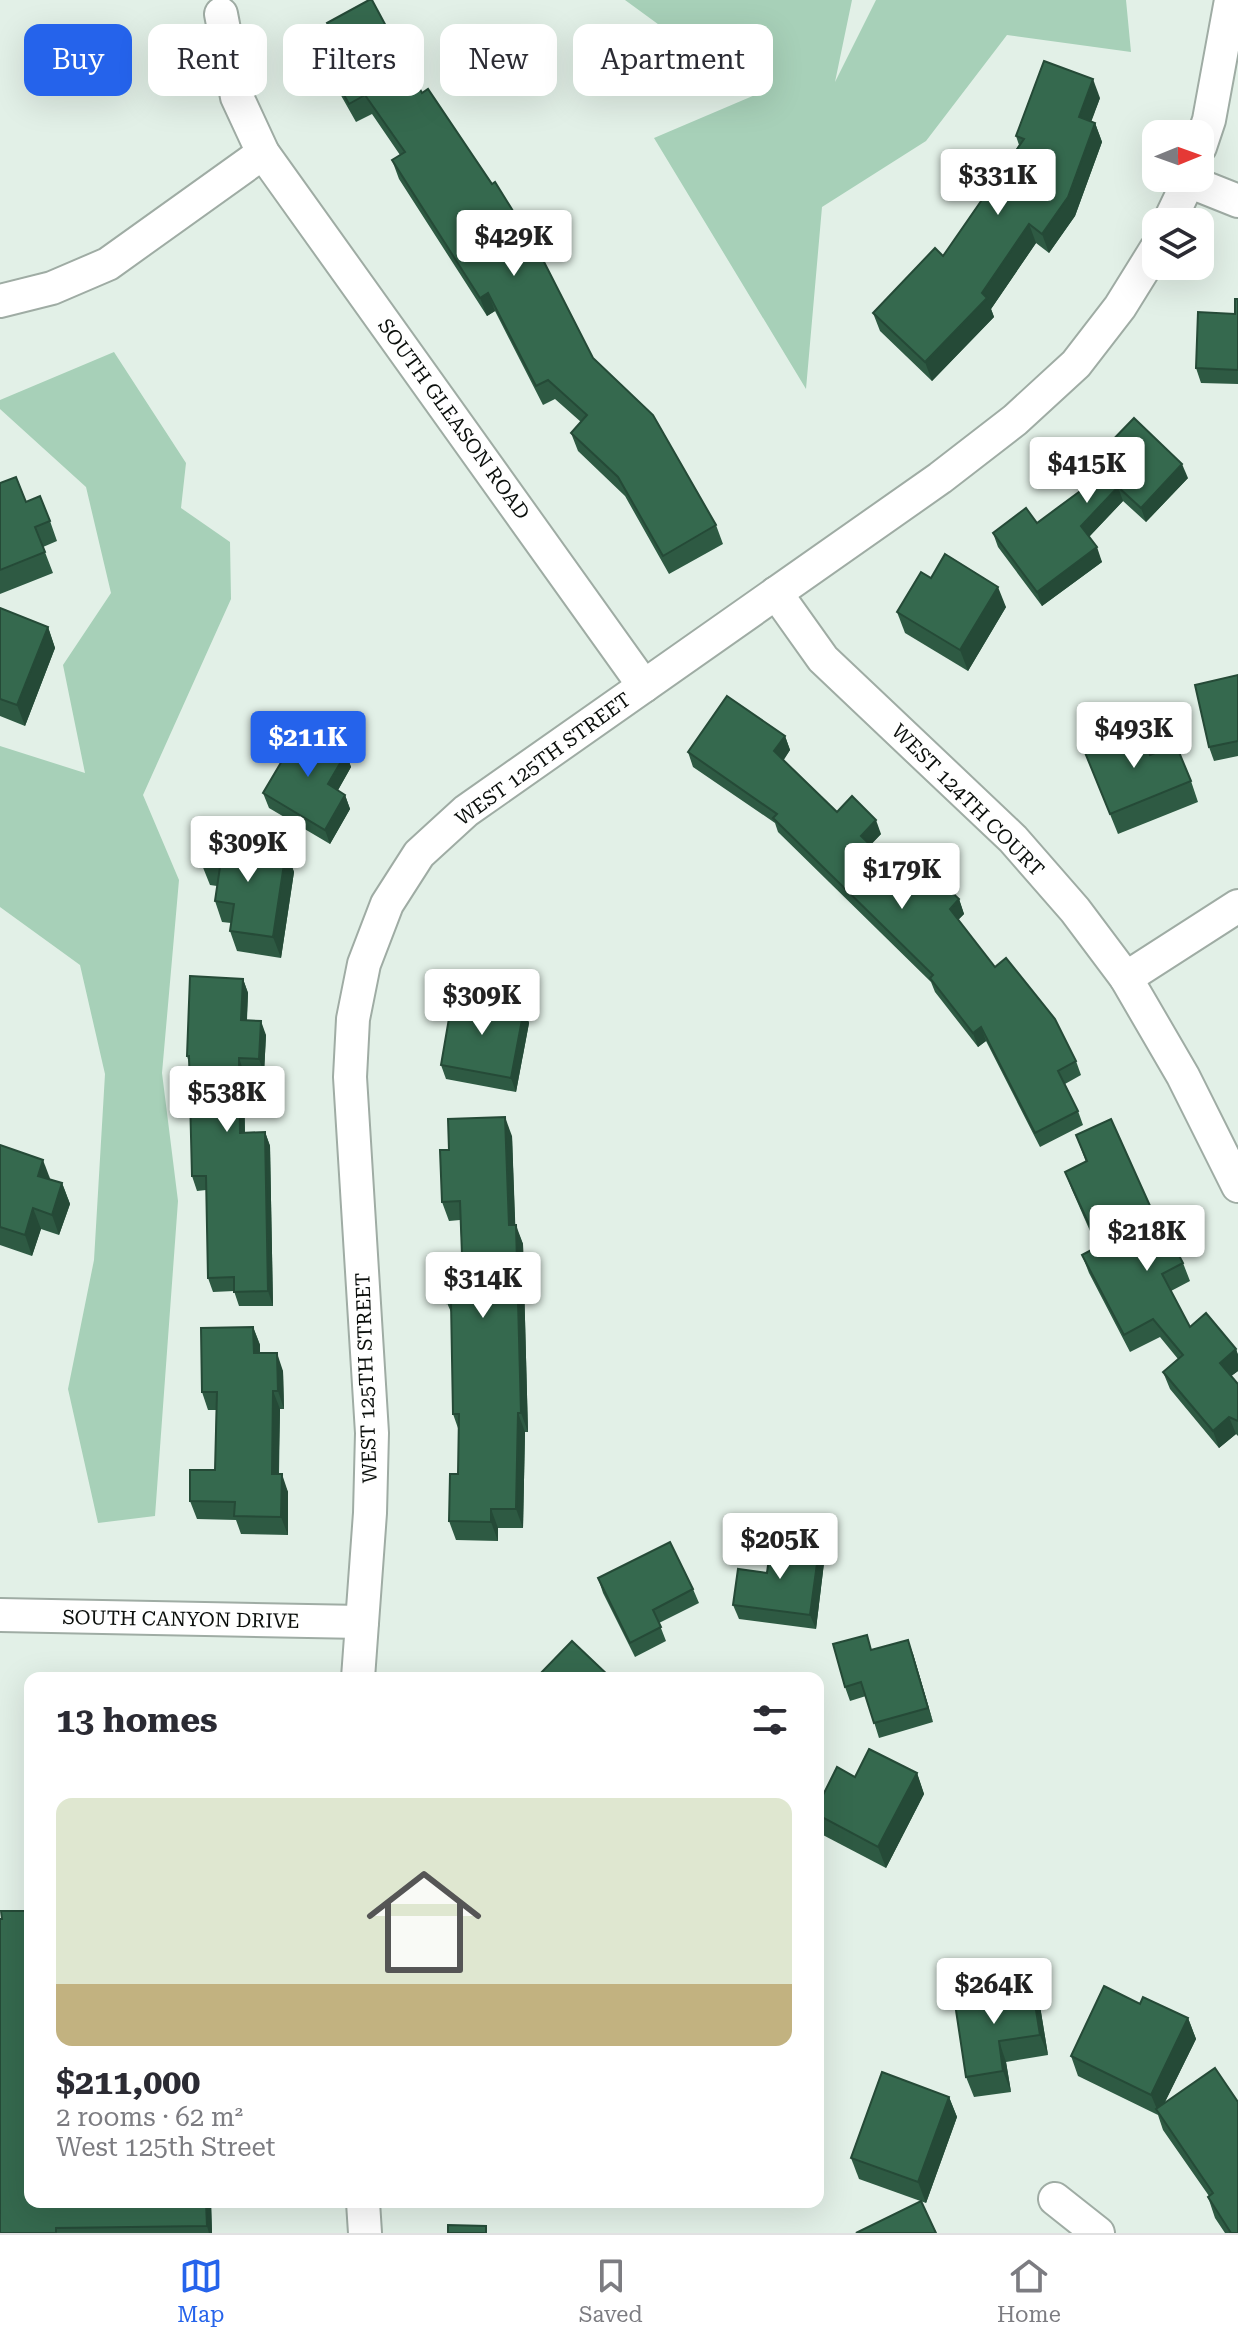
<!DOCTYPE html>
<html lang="en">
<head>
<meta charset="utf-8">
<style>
	body { margin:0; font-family:"Roboto Serif",serif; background:#f7f7f7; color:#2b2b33; height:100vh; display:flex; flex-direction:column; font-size:30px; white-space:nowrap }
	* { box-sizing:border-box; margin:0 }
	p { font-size:26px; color:#7c7c81 }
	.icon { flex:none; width:44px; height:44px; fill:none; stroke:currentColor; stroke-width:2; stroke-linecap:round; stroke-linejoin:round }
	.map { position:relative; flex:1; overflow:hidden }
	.drawer { position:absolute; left:24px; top:1672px; width:800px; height:536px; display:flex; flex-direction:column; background:#fff; border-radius:16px; box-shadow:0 8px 32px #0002 }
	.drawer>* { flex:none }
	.guide { position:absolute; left:24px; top:24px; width:800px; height:72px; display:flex; gap:16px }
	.needle { width:52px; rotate:89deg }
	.controls { position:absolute; left:1142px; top:120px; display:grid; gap:16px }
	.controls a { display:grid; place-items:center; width:72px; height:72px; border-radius:16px; background:#fff; box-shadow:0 8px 32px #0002; font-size:40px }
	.price { position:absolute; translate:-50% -68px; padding:0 18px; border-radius:8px; background:#fff; color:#222; font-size:26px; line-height:52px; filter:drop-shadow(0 2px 4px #0008) }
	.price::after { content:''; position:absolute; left:50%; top:48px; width:24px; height:18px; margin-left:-12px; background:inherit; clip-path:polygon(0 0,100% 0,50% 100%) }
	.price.selected { background:#2563eb; color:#fff }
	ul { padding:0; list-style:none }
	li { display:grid; align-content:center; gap:16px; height:424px; padding:0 32px }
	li+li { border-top:2px solid #e1e1e2 }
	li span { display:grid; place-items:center; height:248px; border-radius:16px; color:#555 }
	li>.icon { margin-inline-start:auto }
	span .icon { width:144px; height:144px; fill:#fffc; stroke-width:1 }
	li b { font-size:34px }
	h2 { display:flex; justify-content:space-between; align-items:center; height:96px; padding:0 32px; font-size:34px }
	.chip { padding:0 28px; border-radius:16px; background:#fff; box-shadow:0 8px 32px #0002; font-size:28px; line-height:72px }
	.chip.selected { background:#2563eb; color:#fff }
	.tabs { display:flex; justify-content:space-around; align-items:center; height:112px; border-top:2px solid #e1e1e2; background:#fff; font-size:22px; color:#7c7c81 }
	.tabs a { display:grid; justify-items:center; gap:4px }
	.tabs .selected { color:#2563eb }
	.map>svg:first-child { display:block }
	.green { fill:#a7d0b8 }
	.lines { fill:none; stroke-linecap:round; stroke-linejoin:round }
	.minor-casing { stroke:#9faca4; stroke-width:36 }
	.minor { stroke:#fff; stroke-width:32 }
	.wall { fill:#2e5a43 }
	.shaded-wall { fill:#254a37 }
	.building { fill:#35694e; stroke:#254a37; stroke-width:2 }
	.labels { text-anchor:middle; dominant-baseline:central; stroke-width:8; stroke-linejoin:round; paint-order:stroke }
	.street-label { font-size:20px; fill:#0b0f0c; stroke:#fff }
</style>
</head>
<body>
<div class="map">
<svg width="1238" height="2233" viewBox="0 0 1238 2233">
	<rect width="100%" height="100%" fill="#e2f0e7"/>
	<g class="green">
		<polygon points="625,0 852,0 835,82 876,0 1126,0 1131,52 1007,35 926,141 822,207 806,389 654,138 755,95"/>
		<polygon points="114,352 186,463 181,508 230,542 231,599 143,795 179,880 162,1073 178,1201 155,1516 98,1523 68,1389 94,1260 105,1074 80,965 0,907 0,746 85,773 63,665 111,593 86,487 0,409 0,400"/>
	</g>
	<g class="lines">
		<g class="minor-casing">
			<g id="minor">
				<polyline points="221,14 237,97 263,153 644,686"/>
				<polyline points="1200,147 1209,120 1231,0"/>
				<polyline points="1188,181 1238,201"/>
				<polyline points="1169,222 1190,178"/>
				<polyline points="0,301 52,288 108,264 263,153"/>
				<polyline points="776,593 823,659 1013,839 1075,910 1126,978 1183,1076 1238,1186"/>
				<polyline points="1126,978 1238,906"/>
				<polyline points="0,1615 362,1622"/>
				<polyline points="358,1678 370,1513 372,1433 350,1077 353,1019 364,964 387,904 419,854 466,811 940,478 1015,420 1076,364 1120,307 1156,249"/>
				<polyline points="1055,2199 1098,2233"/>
				<polyline points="363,2202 365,2233"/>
			</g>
		</g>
		<use href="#minor" class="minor"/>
	</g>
	<g class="wall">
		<polygon points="327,23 422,93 593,358 716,525 723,544 669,574 625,496 578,451 571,433 581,422 555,399 543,405 495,311 487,316 399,179 392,160 400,155 372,114 356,122 330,76 323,57 338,49"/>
		<polygon points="1100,98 1091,121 1095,123 1102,142 1075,216 1049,253 1036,243 991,309 994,317 932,381 880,331 873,313 943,256 1019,145 1016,136"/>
		<polygon points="1238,299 1238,384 1201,383 1196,368 1235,314"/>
		<polygon points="1077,477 1188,478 1146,522 1123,501 1089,537 1102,562 1042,606 998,547 993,533 1037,523 1082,490"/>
		<polygon points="0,483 50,521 57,541 43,547 53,573 0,594"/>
		<polygon points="931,578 1006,607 968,671 905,633 897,612"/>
		<polygon points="0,608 48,627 55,648 25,726 0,716"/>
		<polygon points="1238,675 1238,756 1214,761 1209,747"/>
		<polygon points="785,736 790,750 783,760 837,812 881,834 870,845 912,885 959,899 964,914 958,920 995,967 1076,1061 1081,1075 1065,1084 1078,1111 1083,1125 1040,1147 986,1041 978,1047 935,992 931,982 778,832 775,823 693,767 688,752"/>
		<polygon points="1084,750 1150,755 1191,781 1198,802 1118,834"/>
		<polygon points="346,753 351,767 338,790 345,795 350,809 330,844 269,808 263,793"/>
		<polygon points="286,851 294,872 281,958 237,951 230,931 231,923 222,922 215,901 217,886 210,885 202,865"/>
		<polygon points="243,979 248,993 247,1020 266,1035 264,1073 244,1073 245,1133 265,1132 270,1146 273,1306 239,1306 234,1291 213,1292 208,1278 206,1190 197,1191 192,1176 189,1063 187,1056"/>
		<polygon points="524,1009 529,1023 516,1092 446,1079 441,1065"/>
		<polygon points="1076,1135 1155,1217 1183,1263 1190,1281 1171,1291 1190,1327 1236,1349 1238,1355 1238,1371 1231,1376 1238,1385 1238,1436 1236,1434 1219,1448 1170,1389 1163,1372 1178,1359 1160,1337 1130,1352 1089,1273 1082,1255 1097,1247 1072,1190 1065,1172 1086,1162"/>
		<polygon points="512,1136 515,1225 523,1244 528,1432 525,1432 523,1528 498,1528 498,1541 456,1540 449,1521 458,1474 459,1431 453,1414 451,1312 447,1303 462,1255 460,1220 449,1221 442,1202 449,1150"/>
		<polygon points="0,1145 50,1180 62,1183 70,1204 59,1235 41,1229 32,1256 0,1245"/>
		<polygon points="253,1327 260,1345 260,1353 283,1371 284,1409 280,1409 279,1474 288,1492 288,1535 241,1534 236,1520 197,1519 190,1501 215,1470 216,1410 208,1410 202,1392"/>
		<polygon points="824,1563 816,1629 739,1619 733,1605 767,1573"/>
		<polygon points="598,1578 693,1589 699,1603 659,1623 666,1641 635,1657 603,1593"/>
		<polygon points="872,1650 913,1654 933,1722 879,1738 866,1696 850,1701 845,1687"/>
		<polygon points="917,1773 924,1794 886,1868 821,1834 818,1825 818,1805 855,1777"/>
		<polygon points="954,1997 1040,2006 1048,2055 1006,2062 1011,2092 974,2097 966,2077"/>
		<polygon points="1140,2004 1188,2018 1196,2039 1165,2102 1238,2233 1225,2233 1215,2218 1208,2197 1209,2196 1163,2130 1158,2115 1078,2076 1071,2056"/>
		<polygon points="949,2097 957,2117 926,2203 859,2179 851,2158"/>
		<polygon points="30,2202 211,2202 212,2233 0,2233"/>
	</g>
	<g class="shaded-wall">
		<polygon points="1093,79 1100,98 1086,136 1079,117"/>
		<polygon points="1095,123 1102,142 1075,216 1049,253 1042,234"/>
		<polygon points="1029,224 1036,243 991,309 994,317 932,381 925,362 982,293"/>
		<polygon points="488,293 495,311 487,316 480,298"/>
		<polygon points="1182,464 1188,478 1146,522 1141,508"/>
		<polygon points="1118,487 1123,501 1086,540 1081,526"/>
		<polygon points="1097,547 1102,562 1042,606 1037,592"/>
		<polygon points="998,587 1006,607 968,671 960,650"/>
		<polygon points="48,627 55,648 25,726 17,705"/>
		<polygon points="785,736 790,750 780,766 774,751"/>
		<polygon points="346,753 351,767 333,799 328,784"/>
		<polygon points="345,795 350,809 330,844 325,830"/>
		<polygon points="876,820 881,834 866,850 861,836"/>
		<polygon points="286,851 294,872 281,958 273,937"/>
		<polygon points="959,899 964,914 955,923 950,909"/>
		<polygon points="243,979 248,993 246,1034 241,1020"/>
		<polygon points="524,1009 529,1023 516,1092 511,1078"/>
		<polygon points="261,1021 266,1035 264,1073 259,1059"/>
		<polygon points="981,1027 986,1041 978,1047 973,1033"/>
		<polygon points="239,1058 244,1073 245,1147 240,1133"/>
		<polygon points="505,1117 512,1136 516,1244 509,1225"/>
		<polygon points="265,1132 270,1146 273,1306 268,1291"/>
		<polygon points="43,1160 51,1181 38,1176"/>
		<polygon points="62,1183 70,1204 59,1235 52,1215"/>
		<polygon points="33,1208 41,1229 32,1256 25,1235"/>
		<polygon points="516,1225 523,1244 528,1432 521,1413"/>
		<polygon points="253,1327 260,1345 260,1371 254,1353"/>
		<polygon points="1236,1349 1238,1355 1238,1371 1226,1380 1220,1363"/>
		<polygon points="277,1353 283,1371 284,1409 278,1391"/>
		<polygon points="273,1391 280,1409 278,1492 272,1474"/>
		<polygon points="518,1413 525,1432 523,1528 516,1509"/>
		<polygon points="1229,1417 1236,1434 1219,1448 1213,1431"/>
		<polygon points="282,1474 288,1492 288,1535 281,1517"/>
		<polygon points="491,1509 498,1528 498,1541 491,1522"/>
		<polygon points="819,1549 824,1563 816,1629 810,1615"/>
		<polygon points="908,1640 913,1654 933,1722 928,1708"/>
		<polygon points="917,1773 924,1794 886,1868 878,1847"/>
		<polygon points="818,1892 824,1908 818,1912"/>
		<polygon points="1032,1985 1040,2006 1048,2055 1040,2035"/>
		<polygon points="1188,2018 1196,2039 1159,2114 1151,2095"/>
		<polygon points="999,2041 1006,2062 1011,2092 1003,2071"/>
		<polygon points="949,2097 957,2117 926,2203 918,2182"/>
		<polygon points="206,2202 211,2202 212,2233 209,2233 207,2226"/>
	</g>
	<g class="building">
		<polygon points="369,0 372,0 422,93 428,89 492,184 495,182 541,256 593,358 653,415 716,525 663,556 618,477 571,433 587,415 548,380 536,386 488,293 480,298 392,160 405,152 365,95 349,104 323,57 341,47 327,23"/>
		<polygon points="1044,61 1093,79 1079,117 1095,123 1068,197 1042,234 1029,224 982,293 987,298 925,362 873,313 935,248 943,256 1024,139 1016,136"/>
		<polygon points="1235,299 1238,299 1238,370 1196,368 1198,312 1235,314"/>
		<polygon points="1134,418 1182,464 1141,508 1118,487 1081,526 1097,547 1037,592 993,533 1026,508 1037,523 1087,486 1077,477"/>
		<polygon points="16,477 26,502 40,496 50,521 35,527 45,552 0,570 0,483"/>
		<polygon points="945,554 998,587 960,650 897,612 921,572 931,578"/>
		<polygon points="0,608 48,627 17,705 0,699"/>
		<polygon points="1238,675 1238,741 1209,747 1195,685"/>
		<polygon points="727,696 785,736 774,751 837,812 852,796 876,820 861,836 912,885 927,869 959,899 950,909 995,967 1006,958 1055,1019 1076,1061 1058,1071 1078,1111 1035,1133 981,1027 973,1033 930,978 933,975 773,818 777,814 688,752"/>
		<polygon points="302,727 346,753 328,784 345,795 325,830 263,793"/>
		<polygon points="1139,728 1150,755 1176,745 1191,781 1110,814 1084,750"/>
		<polygon points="206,839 286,851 273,937 230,931 234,904 215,901 220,867 202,865"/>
		<polygon points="190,976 243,979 241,1020 261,1021 259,1059 239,1058 240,1133 265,1132 268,1291 234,1292 234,1277 208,1278 206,1176 192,1176 189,1056 187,1056"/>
		<polygon points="453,995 524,1009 511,1078 441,1065"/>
		<polygon points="505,1117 509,1225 516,1225 521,1413 518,1413 516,1509 491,1509 491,1522 449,1521 450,1474 458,1474 459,1414 453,1414 451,1302 447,1303 446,1255 462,1255 460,1201 442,1202 440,1150 449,1150 448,1119"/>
		<polygon points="1111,1119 1155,1217 1158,1215 1183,1263 1162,1274 1190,1327 1206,1313 1236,1349 1220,1363 1238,1384 1238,1421 1229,1417 1213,1431 1163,1372 1183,1355 1153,1319 1124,1335 1082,1255 1099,1246 1065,1172 1087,1161 1076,1135"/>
		<polygon points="0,1145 43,1160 38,1176 62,1183 52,1215 33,1208 25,1235 0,1227"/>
		<polygon points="253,1327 254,1353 277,1353 278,1391 273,1391 272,1474 282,1474 281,1517 234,1516 235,1502 190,1501 190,1470 215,1470 217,1392 202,1392 201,1328"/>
		<polygon points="670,1542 693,1589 653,1610 661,1627 630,1643 598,1578"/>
		<polygon points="771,1543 819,1549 810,1615 733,1605 738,1569 767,1573"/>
		<polygon points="867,1635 871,1650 908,1640 928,1708 874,1723 861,1682 845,1687 833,1644"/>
		<polygon points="572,1641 611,1678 536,1678"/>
		<polygon points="869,1749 917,1773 878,1847 818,1815 818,1805 837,1767 855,1777"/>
		<polygon points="1,1911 30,1911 30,2202 206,2202 207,2226 56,2228 56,2233 0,2233 0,1919 2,1919"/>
		<polygon points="1032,1985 1040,2035 999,2041 1003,2071 966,2077 954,1997"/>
		<polygon points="1104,1986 1140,2004 1143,1997 1188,2018 1151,2095 1071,2056"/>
		<polygon points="1215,2068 1238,2102 1238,2233 1231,2233 1208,2197 1213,2193 1156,2109"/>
		<polygon points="882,2072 949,2097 918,2182 851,2158"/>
		<polygon points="921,2201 936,2233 856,2233"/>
		<polygon points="448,2225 486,2226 486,2233 448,2233"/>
	</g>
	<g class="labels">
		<g class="street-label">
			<text transform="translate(454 419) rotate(54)">SOUTH GLEASON ROAD</text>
			<text transform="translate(543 759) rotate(-36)">WEST 125TH STREET</text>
			<text transform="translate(968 800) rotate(45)">WEST 124TH COURT</text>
			<text transform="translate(366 1378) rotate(-92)">WEST 125TH STREET</text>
			<text transform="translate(181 1619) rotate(1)">SOUTH CANYON DRIVE</text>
		</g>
	</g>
</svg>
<div class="controls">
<a><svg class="needle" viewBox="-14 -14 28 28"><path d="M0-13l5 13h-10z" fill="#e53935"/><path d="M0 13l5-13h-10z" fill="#7c7c81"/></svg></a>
<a><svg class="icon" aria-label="layers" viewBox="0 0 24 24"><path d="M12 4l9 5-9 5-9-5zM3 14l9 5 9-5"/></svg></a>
</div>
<b class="price" style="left:998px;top:217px">$331K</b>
<b class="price" style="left:514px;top:278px">$429K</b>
<b class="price" style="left:1087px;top:505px">$415K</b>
<b class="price" style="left:1134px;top:770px">$493K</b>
<b class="price selected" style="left:308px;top:779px">$211K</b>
<b class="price" style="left:248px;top:884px">$309K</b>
<b class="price" style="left:902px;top:911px">$179K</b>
<b class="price" style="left:482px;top:1037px">$309K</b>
<b class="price" style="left:227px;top:1134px">$538K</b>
<b class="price" style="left:1147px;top:1273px">$218K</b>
<b class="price" style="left:483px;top:1320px">$314K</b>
<b class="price" style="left:780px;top:1581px">$205K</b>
<b class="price" style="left:994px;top:2026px">$264K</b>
<div class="guide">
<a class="chip selected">Buy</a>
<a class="chip">Rent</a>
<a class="chip">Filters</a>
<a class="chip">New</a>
<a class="chip">Apartment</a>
</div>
<section class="drawer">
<h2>13 homes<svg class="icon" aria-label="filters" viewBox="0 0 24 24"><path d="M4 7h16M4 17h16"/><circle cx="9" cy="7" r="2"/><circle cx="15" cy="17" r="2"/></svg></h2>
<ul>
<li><span style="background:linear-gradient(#dfe7d0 75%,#c2b280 0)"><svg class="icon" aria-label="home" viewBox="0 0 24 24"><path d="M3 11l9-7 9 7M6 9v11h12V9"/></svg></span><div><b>$211,000</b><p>2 rooms · 62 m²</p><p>West 125th Street</p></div></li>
</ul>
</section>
</div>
<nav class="tabs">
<a class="selected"><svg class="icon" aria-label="map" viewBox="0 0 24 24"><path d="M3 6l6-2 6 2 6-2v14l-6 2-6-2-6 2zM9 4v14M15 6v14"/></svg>Map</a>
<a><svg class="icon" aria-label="saved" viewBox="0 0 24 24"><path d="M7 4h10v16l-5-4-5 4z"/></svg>Saved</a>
<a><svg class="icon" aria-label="home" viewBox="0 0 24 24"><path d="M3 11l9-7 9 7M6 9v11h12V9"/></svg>Home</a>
</nav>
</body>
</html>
